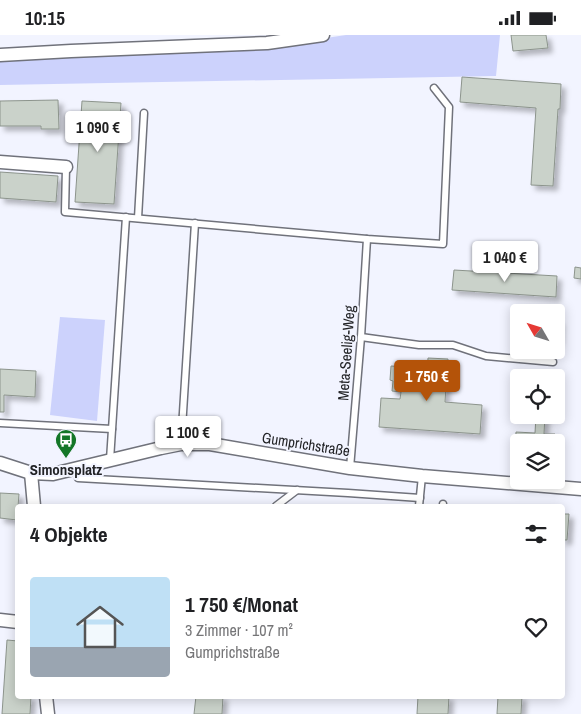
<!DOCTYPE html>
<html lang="de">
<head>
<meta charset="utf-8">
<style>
	body { margin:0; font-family:"Archivo Narrow",sans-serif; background:#f2f2f2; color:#202124; height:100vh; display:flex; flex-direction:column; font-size:19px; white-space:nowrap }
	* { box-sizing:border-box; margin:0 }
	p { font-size:16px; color:#757577 }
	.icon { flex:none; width:28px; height:28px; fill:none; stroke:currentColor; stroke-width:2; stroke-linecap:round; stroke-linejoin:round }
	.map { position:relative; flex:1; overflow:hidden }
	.drawer { position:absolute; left:15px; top:469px; width:550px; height:195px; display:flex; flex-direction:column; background:#fff; border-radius:5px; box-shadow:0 2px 12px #0003 }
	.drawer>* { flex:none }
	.needle { width:32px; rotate:309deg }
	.tools { position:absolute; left:510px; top:269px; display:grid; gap:10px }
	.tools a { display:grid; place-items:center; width:55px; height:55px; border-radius:5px; background:#fff; box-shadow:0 2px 12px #0003; font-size:25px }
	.price { position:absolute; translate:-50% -42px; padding:0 11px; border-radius:5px; background:#fff; color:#222; font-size:16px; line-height:32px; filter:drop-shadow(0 1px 2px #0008) }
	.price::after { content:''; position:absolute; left:50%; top:30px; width:15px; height:11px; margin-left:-8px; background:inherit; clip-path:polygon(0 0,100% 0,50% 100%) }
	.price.on { background:#b45309; color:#fff }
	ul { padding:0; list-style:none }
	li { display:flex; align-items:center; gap:15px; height:125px; padding:0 15px }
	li+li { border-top:1px solid #e0e0e0 }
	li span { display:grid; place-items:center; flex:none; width:140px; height:100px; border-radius:5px; color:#555 }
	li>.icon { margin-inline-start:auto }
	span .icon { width:60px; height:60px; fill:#fffc; stroke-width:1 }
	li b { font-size:21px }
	h2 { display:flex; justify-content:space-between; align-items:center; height:60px; padding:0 15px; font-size:21px }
	.status { display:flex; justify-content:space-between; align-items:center; height:35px; padding:0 25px; background:#fff; direction:ltr }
	.status svg { height:14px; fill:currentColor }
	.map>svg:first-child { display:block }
	.green { fill:#ccd2fc }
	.building { fill:#cad2ca; stroke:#8c948c; filter:url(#shadow) }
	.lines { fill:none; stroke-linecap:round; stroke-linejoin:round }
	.lane-casing { stroke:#70727b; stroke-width:9 }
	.street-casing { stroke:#70727b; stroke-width:15 }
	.lane { stroke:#fff; stroke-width:6 }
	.street { stroke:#fff; stroke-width:12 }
	.labels { text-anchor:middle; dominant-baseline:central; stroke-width:4; stroke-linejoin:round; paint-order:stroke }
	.street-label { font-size:15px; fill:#222326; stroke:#f2f4ff }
	.poi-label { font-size:15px; font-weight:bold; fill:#222326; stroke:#f2f4ff }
</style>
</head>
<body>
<div class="status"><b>10:15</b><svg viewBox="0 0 49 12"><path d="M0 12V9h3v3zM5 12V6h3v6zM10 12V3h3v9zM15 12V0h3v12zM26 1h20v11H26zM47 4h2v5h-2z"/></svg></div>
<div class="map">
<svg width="581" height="679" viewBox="0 0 581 679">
	<defs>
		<filter id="shadow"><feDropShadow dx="4.5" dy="4.5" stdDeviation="2.5" flood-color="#0004"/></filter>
	</defs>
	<rect width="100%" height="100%" fill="#f2f4ff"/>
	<g class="green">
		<polygon points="346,0 500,0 496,41 0,50 0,19 299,7"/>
		<polygon points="60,282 105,285 97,386 50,380"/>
	</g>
	<g class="building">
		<polygon points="511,0 546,0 548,13 513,16"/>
		<polygon points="462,42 561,49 560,74 558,74 553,151 531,150 536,73 460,67"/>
		<polygon points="58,65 59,94 41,94 41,91 0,91 0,66"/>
		<polygon points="82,66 121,68 114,169 75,167"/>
		<polygon points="0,137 58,141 56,167 0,163"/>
		<polygon points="575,232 581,233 581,244 574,243"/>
		<polygon points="454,235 557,241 556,262 452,255"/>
		<polygon points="556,285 559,286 558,305 556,305"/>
		<polygon points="428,323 448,324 445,367 482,370 480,399 379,392 381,363 400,364 401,357 392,356 393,346 390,345 391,331 406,332 406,328 420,329 419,337 427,337"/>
		<polygon points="0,334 36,336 35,362 4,360 4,377 0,377"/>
		<polygon points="536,380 545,380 544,399 555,399 555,408 519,408 519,417 515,417 516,397 535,398"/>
		<polygon points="0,458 19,459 17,485 0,483"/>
		<polygon points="562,479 569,479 567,505 562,505"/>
		<polygon points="7,605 18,606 18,661 31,661 30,679 2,679"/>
		<polygon points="196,661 223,661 222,679 194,679"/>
		<polygon points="418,661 449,661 448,679 417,679"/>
		<polygon points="498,661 522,661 521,679 497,679"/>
	</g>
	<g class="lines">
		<g class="lane-casing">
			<g id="lane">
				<polyline points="66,132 65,177 367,204 443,209 449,72 434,53"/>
				<polyline points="138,183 144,78"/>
				<polyline points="361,302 419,310 453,310 486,321 553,327"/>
				<polyline points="0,388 112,394"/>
				<polyline points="181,409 195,188"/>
				<polyline points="110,425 126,182"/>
				<polyline points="350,433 361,302 367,204"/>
				<polyline points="78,443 348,458 420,463"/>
				<polyline points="276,471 297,455"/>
				<polyline points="419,471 422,441"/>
				<polyline points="443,471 443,469"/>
			</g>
		</g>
		<g class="street-casing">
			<g id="street">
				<polyline points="0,20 71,16 267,8 323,0"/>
				<polyline points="0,127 66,132"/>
				<polyline points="0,428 31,438 53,439 161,413 181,409 210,409 350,433 422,441 581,454"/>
				<polyline points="31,438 34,471"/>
				<polyline points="0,585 18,587"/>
				<polyline points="46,661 48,679"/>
			</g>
		</g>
		<use href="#lane" class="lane"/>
		<use href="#street" class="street"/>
	</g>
	<defs>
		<g id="bus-pin" transform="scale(1.125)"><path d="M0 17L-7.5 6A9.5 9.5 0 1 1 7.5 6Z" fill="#137627" stroke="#f2f4ff"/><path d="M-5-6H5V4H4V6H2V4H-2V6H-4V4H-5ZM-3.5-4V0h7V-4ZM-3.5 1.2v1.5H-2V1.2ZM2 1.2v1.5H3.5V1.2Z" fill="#fff"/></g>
	</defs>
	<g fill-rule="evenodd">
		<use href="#bus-pin" x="66" y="405"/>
	</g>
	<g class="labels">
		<g class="street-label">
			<text transform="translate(346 318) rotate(-86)">Meta-Seelig-Weg</text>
			<text transform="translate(306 409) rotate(9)">Gumprichstraße</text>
		</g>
		<g class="poi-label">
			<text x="66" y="434">Simonsplatz</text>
		</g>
	</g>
</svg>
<div class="tools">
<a><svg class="needle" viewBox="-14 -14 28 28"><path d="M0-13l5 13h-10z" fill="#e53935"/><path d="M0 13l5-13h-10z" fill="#757577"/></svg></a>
<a><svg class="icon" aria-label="locate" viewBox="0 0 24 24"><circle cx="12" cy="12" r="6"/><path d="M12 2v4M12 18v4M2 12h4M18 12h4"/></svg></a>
<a><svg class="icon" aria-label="layers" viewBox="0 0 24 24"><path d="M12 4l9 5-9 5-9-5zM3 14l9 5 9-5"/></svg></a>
</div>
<b class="price" style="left:98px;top:118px">1 090 €</b>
<b class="price" style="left:505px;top:248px">1 040 €</b>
<b class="price on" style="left:427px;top:367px">1 750 €</b>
<b class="price" style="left:188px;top:423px">1 100 €</b>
<section class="drawer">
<h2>4 Objekte<svg class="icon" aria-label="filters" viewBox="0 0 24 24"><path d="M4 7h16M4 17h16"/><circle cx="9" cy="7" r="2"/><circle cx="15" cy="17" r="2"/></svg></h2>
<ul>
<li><span style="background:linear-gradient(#bfe0f5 70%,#9aa5b1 0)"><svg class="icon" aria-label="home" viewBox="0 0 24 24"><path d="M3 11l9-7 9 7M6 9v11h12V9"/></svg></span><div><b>1 750 €/Monat</b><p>3 Zimmer · 107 m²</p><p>Gumprichstraße</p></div><svg class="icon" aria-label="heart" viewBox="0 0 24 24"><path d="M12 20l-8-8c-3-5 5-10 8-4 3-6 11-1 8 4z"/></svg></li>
</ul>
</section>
</div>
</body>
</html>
